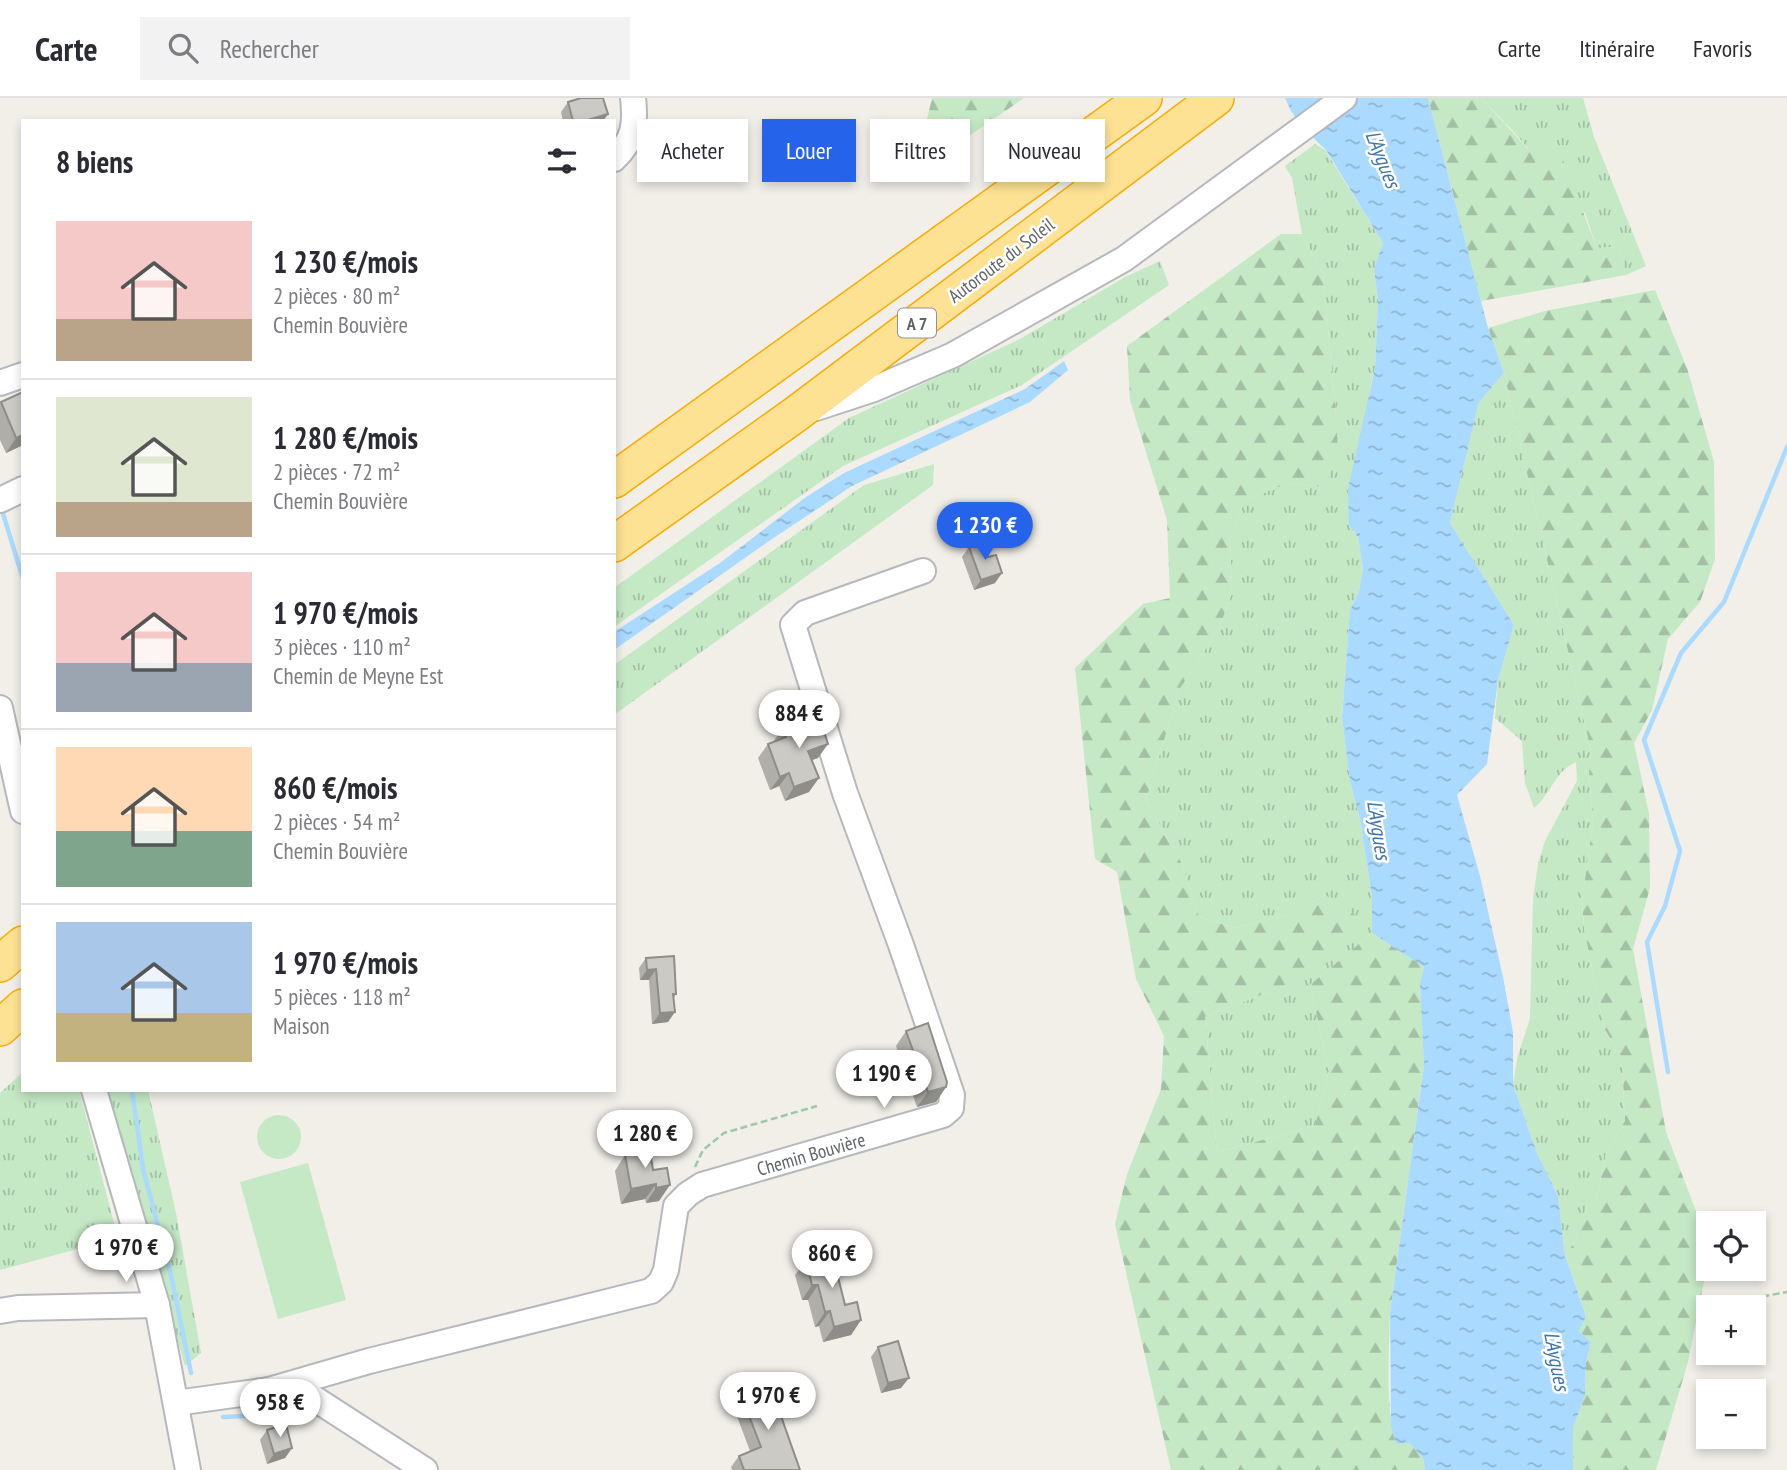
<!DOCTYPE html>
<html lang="fr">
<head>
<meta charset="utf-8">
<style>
	body { margin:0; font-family:"PT Sans Narrow",sans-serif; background:#f2f2f3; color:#2b2b33; height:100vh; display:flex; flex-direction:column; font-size:26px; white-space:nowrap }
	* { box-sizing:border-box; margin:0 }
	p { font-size:23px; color:#7c7c81 }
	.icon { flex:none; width:38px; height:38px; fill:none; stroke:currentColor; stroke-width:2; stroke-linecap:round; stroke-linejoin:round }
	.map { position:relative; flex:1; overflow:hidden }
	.panel { position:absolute; left:21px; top:21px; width:595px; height:973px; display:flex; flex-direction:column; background:#fff; border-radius:0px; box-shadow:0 4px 10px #0003 }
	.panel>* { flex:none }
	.top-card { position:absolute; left:637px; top:21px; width:665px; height:63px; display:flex; gap:14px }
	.controls { position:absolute; left:1696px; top:1113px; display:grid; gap:14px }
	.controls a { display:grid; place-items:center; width:70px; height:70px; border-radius:0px; background:#fff; box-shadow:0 4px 10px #0003; font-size:35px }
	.price { position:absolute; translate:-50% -60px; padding:0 16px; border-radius:24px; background:#fff; color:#222; font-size:23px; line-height:46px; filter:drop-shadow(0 2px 4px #0008) }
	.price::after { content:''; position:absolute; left:50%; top:42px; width:21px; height:16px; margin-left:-10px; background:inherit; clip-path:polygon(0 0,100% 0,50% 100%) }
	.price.selected { background:#2563eb; color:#fff }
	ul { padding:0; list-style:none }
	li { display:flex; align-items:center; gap:21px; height:175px; padding:0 35px }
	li+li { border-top:2px solid #e1e1e2 }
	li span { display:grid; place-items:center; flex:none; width:196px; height:140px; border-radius:0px; color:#555 }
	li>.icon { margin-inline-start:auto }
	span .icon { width:84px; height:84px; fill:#fffc; stroke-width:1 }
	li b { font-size:30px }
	h2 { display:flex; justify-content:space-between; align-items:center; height:84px; padding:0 35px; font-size:30px }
	.chip { padding:0 24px; border-radius:0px; background:#fff; box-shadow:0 4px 10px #0003; font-size:24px; line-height:63px }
	.chip.selected { background:#2563eb; color:#fff }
	header { display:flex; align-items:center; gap:42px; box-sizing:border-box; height:98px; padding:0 35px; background:#fff; border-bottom:2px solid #e1e1e2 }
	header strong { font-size:33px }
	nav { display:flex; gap:38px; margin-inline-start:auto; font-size:24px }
	.search { width:490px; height:63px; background:#f2f2f3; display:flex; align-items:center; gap:18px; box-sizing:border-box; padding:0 24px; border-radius:0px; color:#7c7c81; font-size:26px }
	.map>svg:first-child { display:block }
	.grass { fill:url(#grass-tufts) }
	.forest { fill:url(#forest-firs) }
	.park { fill:#c5e8c5 }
	.water { fill:url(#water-ripples) }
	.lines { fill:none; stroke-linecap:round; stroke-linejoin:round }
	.stream { stroke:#aadaff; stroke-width:4.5 }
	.minor-casing { stroke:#b5b8bc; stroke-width:28 }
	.highway-casing { stroke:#f9ab00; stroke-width:38 }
	.path { stroke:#9cc7a9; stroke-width:2.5; stroke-dasharray:7 3.5; stroke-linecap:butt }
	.minor { stroke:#fff; stroke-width:24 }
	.highway { stroke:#fde293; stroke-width:35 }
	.wall { fill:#afaea9 }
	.shaded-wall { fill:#8f8d8a }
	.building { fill:#cccac5; stroke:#8f8d8a; stroke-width:2 }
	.labels { text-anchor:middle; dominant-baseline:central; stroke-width:5; stroke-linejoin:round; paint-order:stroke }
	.shield { fill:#fff; stroke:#8f9295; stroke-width:2 }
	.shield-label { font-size:18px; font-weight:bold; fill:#5f6368 }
	.street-label { font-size:19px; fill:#5f6368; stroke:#fff }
	.water-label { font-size:21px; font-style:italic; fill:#4174aa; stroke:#fff }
</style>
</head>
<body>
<header>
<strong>Carte</strong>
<div class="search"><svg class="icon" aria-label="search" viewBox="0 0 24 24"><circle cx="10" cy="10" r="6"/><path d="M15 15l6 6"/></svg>Rechercher</div>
<nav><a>Carte</a><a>Itinéraire</a><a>Favoris</a></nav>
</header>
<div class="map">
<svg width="1787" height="1372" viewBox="0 0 1787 1372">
	<defs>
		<pattern id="grass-tufts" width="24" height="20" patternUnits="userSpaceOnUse" patternTransform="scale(1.75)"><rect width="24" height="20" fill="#c5e8c5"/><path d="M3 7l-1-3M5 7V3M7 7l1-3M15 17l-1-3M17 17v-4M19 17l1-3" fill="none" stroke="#a3c0a4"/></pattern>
		<pattern id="forest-firs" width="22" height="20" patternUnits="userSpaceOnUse" patternTransform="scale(1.75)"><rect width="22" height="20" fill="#c5e8c5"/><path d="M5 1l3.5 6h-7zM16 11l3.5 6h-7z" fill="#a3c0a4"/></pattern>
		<pattern id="water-ripples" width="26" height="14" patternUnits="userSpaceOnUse" patternTransform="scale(1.75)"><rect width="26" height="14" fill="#aadaff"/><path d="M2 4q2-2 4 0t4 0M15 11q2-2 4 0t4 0" fill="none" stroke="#8eb4d2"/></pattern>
	</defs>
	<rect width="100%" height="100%" fill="#f1efe8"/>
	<g class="grass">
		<polygon points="1481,0 1583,0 1594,39 1646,168 1626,177 1618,149 1597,150 1585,115 1512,32"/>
		<polygon points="1315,46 1325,52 1383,145 1374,171 1378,202 1375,270 1370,290 1349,427 1358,439 1363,471 1359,493 1350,512 1342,619 1350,683 1360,721 1372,799 1372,835 1310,887 1329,973 1315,1028 1217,1054 1205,919 1284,888 1361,822 1325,797 1287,817 1235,830 1199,819 1181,764 1146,702 1179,592 1219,530 1232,495 1230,439 1245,402 1289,385 1324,389 1336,317 1323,176 1302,136 1292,80 1285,68"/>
		<polygon points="1160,163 1169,187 1022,287 843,368 614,529 614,490 849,320 1020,241 1125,179"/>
		<path d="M1504,275L1591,653L1589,674L1593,725L1582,803L1584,830L1604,930L1622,960L1625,1023L1606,1056L1596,1104H1588L1574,1145L1565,1157L1558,1098L1537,1055L1513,986L1517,961L1530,920L1533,800L1538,766L1545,743L1577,683L1576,664C1553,675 1553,694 1534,710L1525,685L1522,643L1495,620L1498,582L1514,527L1450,425L1479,304Z"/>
		<polygon points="934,366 933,387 614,617 614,567 864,387"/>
		<polygon points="23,974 23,992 79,992 118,1140 0,1172 0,995"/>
		<polygon points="106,992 148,992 176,1115 201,1255 185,1268"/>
	</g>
	<g class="forest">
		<polygon points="932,0 1024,0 953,49 924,34"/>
		<polygon points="1428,0 1481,0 1528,51 1558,49 1597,150 1618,149 1626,177 1481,203"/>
		<path d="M1281,136H1302L1323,176L1336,317L1338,358L1324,389L1289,385L1245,402L1230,439L1232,495L1219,530L1179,592L1146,702L1181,764L1199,819L1235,830L1287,817L1325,797L1362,822L1284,888L1205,919L1217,1054L1315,1028L1329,973L1310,887L1372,835L1424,869L1420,886L1424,966L1390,1215C1389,1256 1385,1306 1396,1346L1409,1345L1423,1360L1425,1372H1171L1115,1126L1127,1076L1161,991L1164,938L1136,881L1117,774L1095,761L1075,570L1143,506L1170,500L1167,422L1130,302L1127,248Z"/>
		<polygon points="1655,192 1687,270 1714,364 1715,461 1700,504 1668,541 1652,612 1634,645 1649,716 1650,790 1633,851 1666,1034 1708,1145 1708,1163 1688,1264 1656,1372 1573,1372 1573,1330 1585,1297 1586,1265 1591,1244 1579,1233 1586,1217 1565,1157 1574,1145 1588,1104 1596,1104 1606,1056 1625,1023 1622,960 1604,930 1584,830 1582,803 1593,725 1589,674 1591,653 1504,275 1488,230 1545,213"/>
	</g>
	<g class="park">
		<circle cx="279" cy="1039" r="22"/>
		<polygon points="308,1065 346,1202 278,1221 240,1084"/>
	</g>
	<g class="water">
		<polygon points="1285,0 1428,0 1488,230 1504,275 1479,304 1450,425 1514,527 1498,582 1487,666 1457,697 1480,778 1503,879 1513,934 1513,986 1537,1055 1558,1098 1565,1157 1586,1218 1579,1233 1591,1244 1586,1265 1585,1297 1573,1330 1573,1372 1425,1372 1423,1360 1409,1345 1396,1346 1391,1328 1390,1215 1424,967 1420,886 1424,869 1372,835 1372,799 1360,721 1350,683 1342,620 1350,512 1359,493 1363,471 1358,439 1349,427 1348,391 1375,270 1378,202 1374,171 1383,145 1326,52 1306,33 1291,13"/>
		<polygon points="1064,263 1068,272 1030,304 852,388 772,441 614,552 614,534 720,465 806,399 844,375 1025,291"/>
	</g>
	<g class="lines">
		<g class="stream">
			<polyline points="1,409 23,481"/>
			<polyline points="1668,974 1647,844 1665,808 1680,753 1644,642 1681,555 1724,504 1787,349"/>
			<polyline points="132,992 143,1071 171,1177 191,1275"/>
			<polyline points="223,1319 315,1315"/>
		</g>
		<g class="minor-casing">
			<g id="minor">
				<path d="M614,61C634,42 636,26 633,0"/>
				<polyline points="0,285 23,277"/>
				<polyline points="816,310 874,291 953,257 1124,161 1344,0"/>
				<polyline points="0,402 23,391"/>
				<polyline points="0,610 23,713"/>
				<polyline points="94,992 157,1207 188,1372"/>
				<polyline points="0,1213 18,1210 157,1207"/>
				<polyline points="269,1292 369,1263 651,1193 661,1184 666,1172 676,1108 688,1096 702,1087 943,1017 951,1010 952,997 901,847 845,695 793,527 805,515 923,473"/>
				<polyline points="176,1305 269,1292 309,1297 425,1372"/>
			</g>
		</g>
		<g class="highway-casing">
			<g id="highway">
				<polyline points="614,382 1144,0"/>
				<polyline points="614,446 796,316 1216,0"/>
				<polyline points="0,866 23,846"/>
				<polyline points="0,930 23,909"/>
			</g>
		</g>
		<g class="path">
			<polyline points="695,1069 703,1052 724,1035 817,1008"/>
			<polyline points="1721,1206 1787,1194"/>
		</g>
		<use href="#minor" class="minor"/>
		<use href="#highway" class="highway"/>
	</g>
	<g class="wall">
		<polygon points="568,4 608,16 603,23 563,23 561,14"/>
		<polygon points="23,294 23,347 6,355 0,342 0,305"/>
		<polygon points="969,449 988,459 995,485 974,492 962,459"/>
		<polygon points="782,631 818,660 811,662 809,694 785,703 779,688 770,692 758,660 768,646 773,644"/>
		<polygon points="646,860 676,896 674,900 668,924 652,926 649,882 640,882 639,870"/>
		<polygon points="906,933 946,989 936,1004 917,1009 896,948"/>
		<polygon points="649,1047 659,1103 646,1105 645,1101 621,1106 615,1073 625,1057 629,1057 634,1049"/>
		<polygon points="806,1162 845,1207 861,1222 851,1237 823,1244 819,1228 815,1229 808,1202 802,1202 795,1177"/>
		<polygon points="878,1249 901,1290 881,1295 871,1259"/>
		<polygon points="741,1297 777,1307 800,1372 732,1372 731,1369 739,1358 750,1353 733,1308"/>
		<polygon points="267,1332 292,1350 285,1360 267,1366 260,1342"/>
	</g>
	<g class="shaded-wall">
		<polygon points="608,16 603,23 584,23"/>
		<polygon points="23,337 23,347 6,355 16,340"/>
		<polygon points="1002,475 995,485 974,492 981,482"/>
		<polygon points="828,646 818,660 798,667 808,653"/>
		<polygon points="789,675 779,688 770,692 780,679"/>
		<polygon points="819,680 809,694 785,703 794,689"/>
		<polygon points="656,871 649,882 640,882 647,872"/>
		<polygon points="675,914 668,924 652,926 660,915"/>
		<polygon points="946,989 936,1004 917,1009 928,994"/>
		<polygon points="656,1086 645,1101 621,1106 631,1091"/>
		<polygon points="670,1087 659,1103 646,1105 656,1090"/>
		<polygon points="812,1187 818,1187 808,1202 802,1202"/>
		<polygon points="830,1213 819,1228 815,1229 825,1214"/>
		<polygon points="861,1222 851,1237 823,1244 834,1229"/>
		<polygon points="909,1280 901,1290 881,1295 888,1285"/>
		<polygon points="783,1298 775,1309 775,1301"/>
		<polygon points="292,1350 285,1360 267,1366 274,1356"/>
	</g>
	<g class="building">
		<polygon points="581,0 603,0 608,16 584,23 573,23 568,4"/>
		<polygon points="23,294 23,337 16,340 1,304"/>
		<polygon points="983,444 988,459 996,457 1002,475 981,482 969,449"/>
		<polygon points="818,615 828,646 808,653 819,680 794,689 789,675 780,679 768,646 786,639 782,631"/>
		<polygon points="674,858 676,896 673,896 675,914 660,915 656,871 647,872 646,860"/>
		<polygon points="928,925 947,984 946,989 928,994 906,933"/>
		<polygon points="649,1047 653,1072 667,1070 670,1087 656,1090 656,1086 631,1091 625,1057 635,1056 634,1049"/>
		<polygon points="832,1155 845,1207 857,1204 861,1222 834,1229 830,1213 825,1214 818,1187 812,1187 806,1162"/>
		<polygon points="898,1243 909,1280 888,1285 878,1249"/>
		<polygon points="779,1283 783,1298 775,1301 800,1372 744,1372 739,1358 761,1349 741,1297"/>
		<polygon points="286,1326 292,1350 274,1356 267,1332"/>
	</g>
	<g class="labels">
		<rect class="shield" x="898" y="210.5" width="38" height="29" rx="5"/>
		<g class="shield-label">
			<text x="917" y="225">A 7</text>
		</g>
		<g class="street-label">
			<text transform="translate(1001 162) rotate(-37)">Autoroute du Soleil</text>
			<text transform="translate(811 1056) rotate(-16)">Chemin Bouvière</text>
		</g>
		<g class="water-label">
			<text transform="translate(1383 61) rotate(68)">L'Aygues</text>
			<text transform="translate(1379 732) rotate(81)">L'Aygues</text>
			<text transform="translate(1557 1263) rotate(79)">L'Aygues</text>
		</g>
	</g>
</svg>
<div class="controls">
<a><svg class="icon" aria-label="locate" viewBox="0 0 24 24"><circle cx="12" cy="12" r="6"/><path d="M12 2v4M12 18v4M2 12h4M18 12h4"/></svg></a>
<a>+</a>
<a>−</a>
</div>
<b class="price selected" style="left:985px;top:464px">1 230 €</b>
<b class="price" style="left:799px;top:652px">884 €</b>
<b class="price" style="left:884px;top:1012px">1 190 €</b>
<b class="price" style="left:645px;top:1072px">1 280 €</b>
<b class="price" style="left:126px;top:1186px">1 970 €</b>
<b class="price" style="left:832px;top:1192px">860 €</b>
<b class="price" style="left:768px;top:1334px">1 970 €</b>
<b class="price" style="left:280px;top:1341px">958 €</b>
<div class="top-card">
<a class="chip">Acheter</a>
<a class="chip selected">Louer</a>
<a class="chip">Filtres</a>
<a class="chip">Nouveau</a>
</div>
<section class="panel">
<h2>8 biens<svg class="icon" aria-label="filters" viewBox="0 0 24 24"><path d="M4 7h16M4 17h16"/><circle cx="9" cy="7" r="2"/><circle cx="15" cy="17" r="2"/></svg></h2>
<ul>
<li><span style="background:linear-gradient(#f6c9c9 70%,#b9a48a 0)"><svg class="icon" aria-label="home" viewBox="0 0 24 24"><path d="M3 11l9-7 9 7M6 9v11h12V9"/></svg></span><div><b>1 230 €/mois</b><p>2 pièces · 80 m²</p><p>Chemin Bouvière</p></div></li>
<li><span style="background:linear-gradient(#dfe7d0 75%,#b9a48a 0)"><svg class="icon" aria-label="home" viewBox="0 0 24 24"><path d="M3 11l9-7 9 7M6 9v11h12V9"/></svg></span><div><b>1 280 €/mois</b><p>2 pièces · 72 m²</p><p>Chemin Bouvière</p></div></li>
<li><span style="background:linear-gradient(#f6c9c9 65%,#9aa5b1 0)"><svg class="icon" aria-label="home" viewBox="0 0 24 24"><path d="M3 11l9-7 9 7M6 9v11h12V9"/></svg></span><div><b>1 970 €/mois</b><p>3 pièces · 110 m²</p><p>Chemin de Meyne Est</p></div></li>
<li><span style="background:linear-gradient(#ffd9b3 60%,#7fa58c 0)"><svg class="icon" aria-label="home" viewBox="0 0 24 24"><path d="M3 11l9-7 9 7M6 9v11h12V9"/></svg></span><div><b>860 €/mois</b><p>2 pièces · 54 m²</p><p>Chemin Bouvière</p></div></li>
<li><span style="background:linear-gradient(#a9c7e8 65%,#c2b280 0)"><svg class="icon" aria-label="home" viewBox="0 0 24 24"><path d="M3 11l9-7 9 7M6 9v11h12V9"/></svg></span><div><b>1 970 €/mois</b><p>5 pièces · 118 m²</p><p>Maison</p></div></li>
</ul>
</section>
</div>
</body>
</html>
